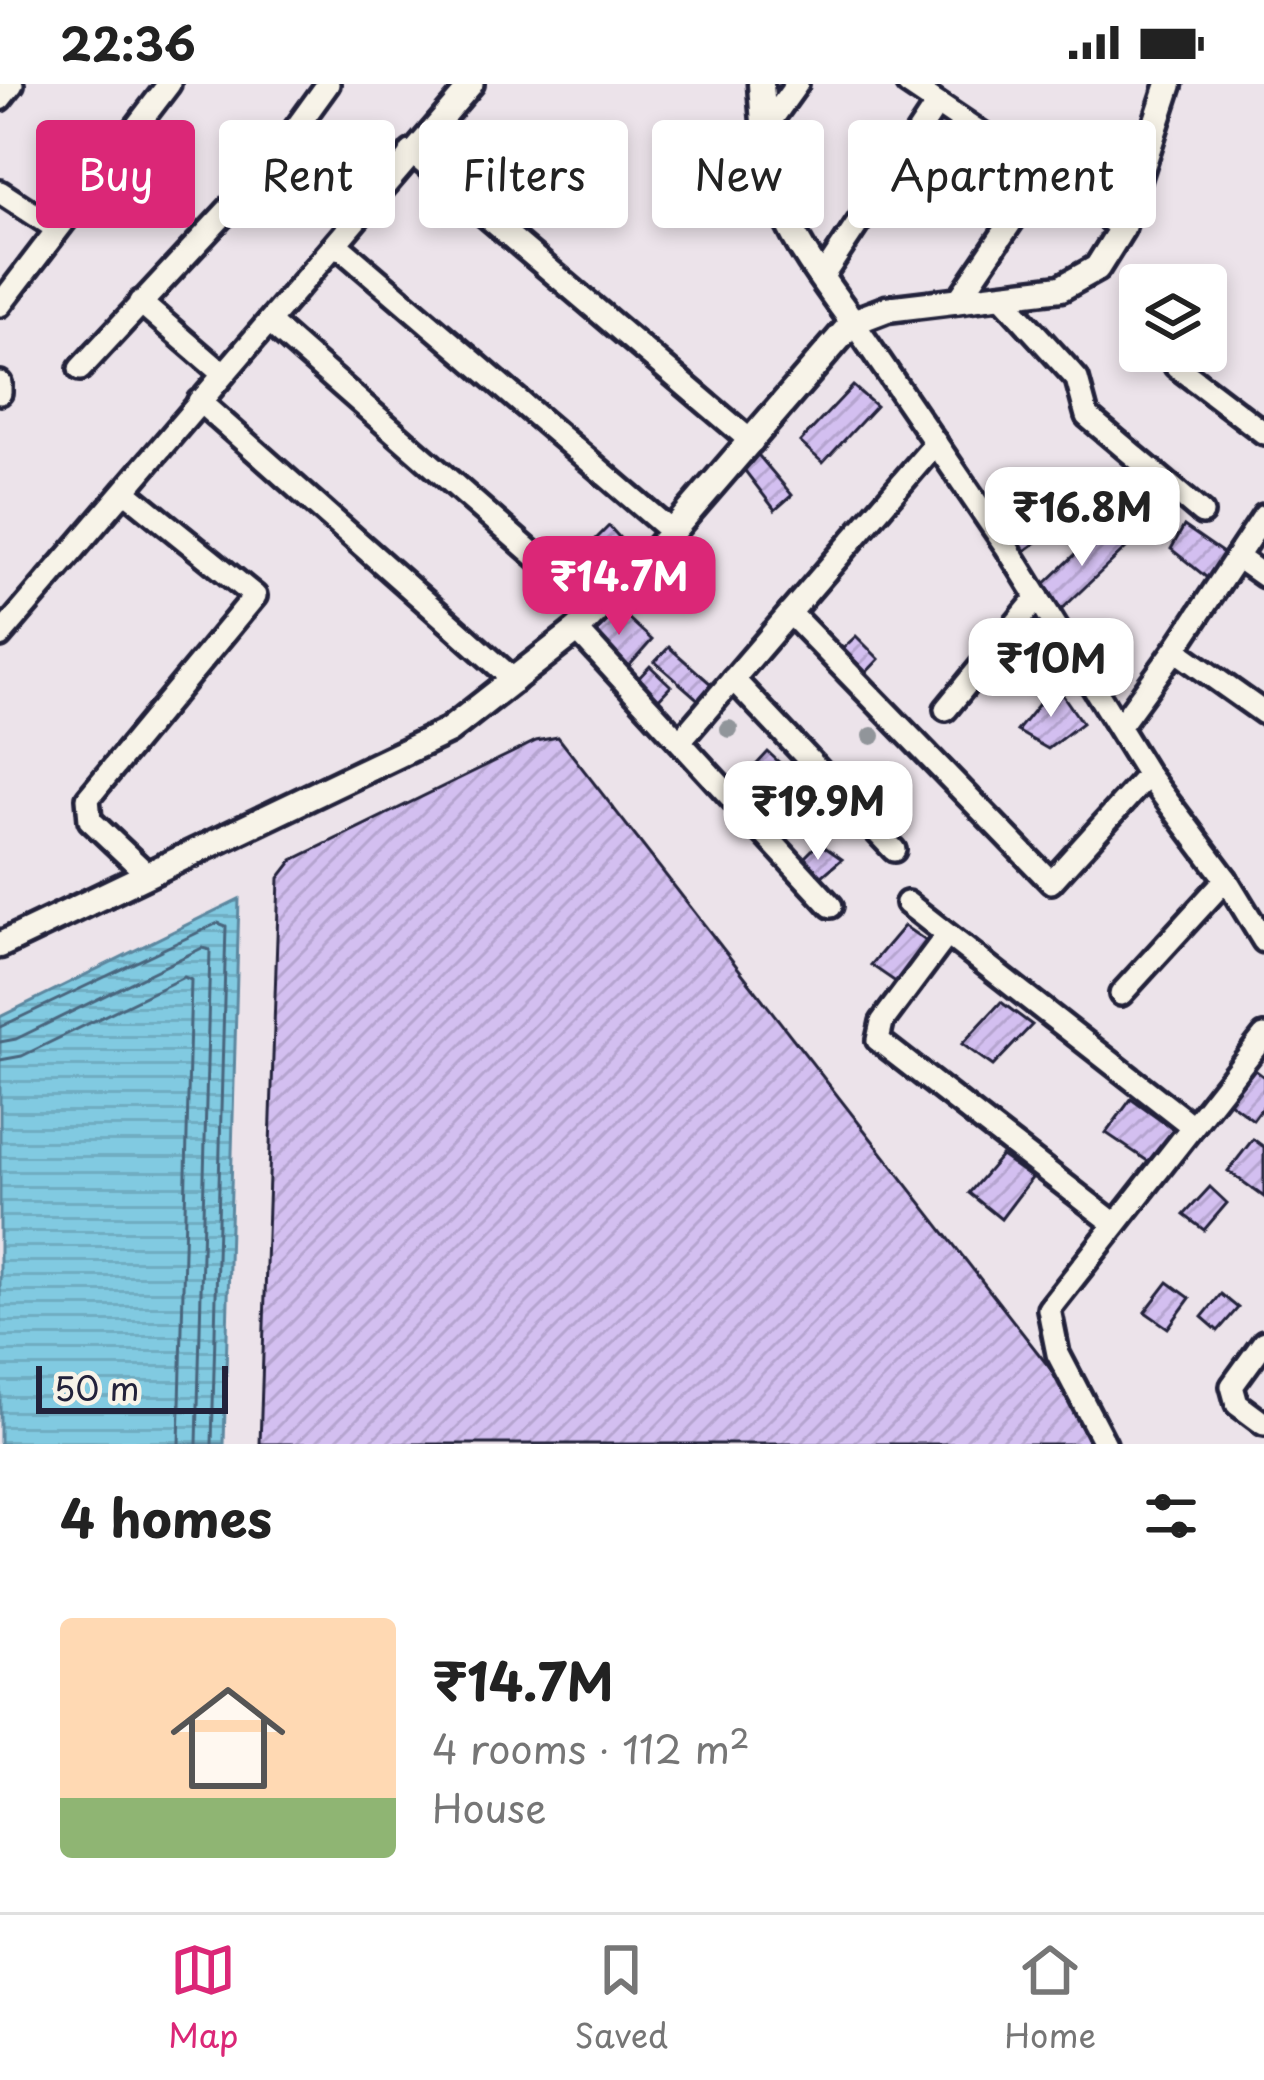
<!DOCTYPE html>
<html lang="en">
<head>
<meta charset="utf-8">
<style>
	body { margin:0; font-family:"Playpen Sans",sans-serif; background:#f2f2f2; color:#222; height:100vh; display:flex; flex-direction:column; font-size:45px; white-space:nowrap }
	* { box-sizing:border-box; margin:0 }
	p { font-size:39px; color:#767676 }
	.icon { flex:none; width:66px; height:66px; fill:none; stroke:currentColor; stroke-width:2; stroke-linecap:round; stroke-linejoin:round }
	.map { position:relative; height:1360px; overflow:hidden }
	.sheet { display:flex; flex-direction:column; background:#fff; flex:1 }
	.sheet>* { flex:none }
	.banner { position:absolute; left:36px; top:36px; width:1194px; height:108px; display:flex; gap:24px }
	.tools { position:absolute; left:1119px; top:180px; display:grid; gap:24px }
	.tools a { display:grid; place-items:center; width:108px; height:108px; border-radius:12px; background:#fff; box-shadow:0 6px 18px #0003; font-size:60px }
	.scale { position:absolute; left:36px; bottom:30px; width:192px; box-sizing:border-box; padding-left:12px; border:6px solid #22223b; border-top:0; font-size:33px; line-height:42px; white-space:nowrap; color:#22223b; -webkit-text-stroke:9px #f7f3e8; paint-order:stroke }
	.price { position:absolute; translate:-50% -102px; padding:0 27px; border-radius:24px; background:#fff; color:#222; font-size:39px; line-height:78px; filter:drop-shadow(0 3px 6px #0008) }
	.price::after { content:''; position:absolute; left:50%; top:72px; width:36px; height:27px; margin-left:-18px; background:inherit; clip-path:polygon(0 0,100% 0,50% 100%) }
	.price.current { background:#db2777; color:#fff }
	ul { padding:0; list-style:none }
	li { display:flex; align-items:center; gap:36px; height:300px; padding:0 60px }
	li+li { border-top:3px solid #e0e0e0 }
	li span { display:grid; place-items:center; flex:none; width:336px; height:240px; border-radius:12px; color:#555 }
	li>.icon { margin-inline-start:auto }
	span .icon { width:144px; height:144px; fill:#fffc; stroke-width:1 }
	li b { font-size:51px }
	h2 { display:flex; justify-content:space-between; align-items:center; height:144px; padding:0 60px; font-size:51px }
	.chip { padding:0 42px; border-radius:12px; background:#fff; box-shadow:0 6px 18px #0003; font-size:42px; line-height:108px }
	.chip.current { background:#db2777; color:#fff }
	.status { display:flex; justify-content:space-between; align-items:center; height:84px; padding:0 60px; background:#fff; direction:ltr }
	.status svg { height:33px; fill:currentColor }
	.dock { display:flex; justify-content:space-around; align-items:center; height:168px; border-top:3px solid #e0e0e0; background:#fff; font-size:33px; color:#767676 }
	.dock a { display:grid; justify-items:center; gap:6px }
	.dock .current { color:#db2777 }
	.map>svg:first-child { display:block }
	.water { fill:url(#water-rules); stroke:#5b879f; stroke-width:3 }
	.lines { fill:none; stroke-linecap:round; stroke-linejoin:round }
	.shore { stroke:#48657d; stroke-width:3 }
	.building { fill:url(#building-hatch); stroke:#22223b; stroke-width:3 }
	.minor-casing { stroke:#22223b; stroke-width:30 }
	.tertiary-casing { stroke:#22223b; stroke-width:33 }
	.minor { stroke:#f7f3e8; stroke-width:21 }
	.tertiary { stroke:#f7f3e8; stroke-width:24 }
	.tree { fill:#91959a }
</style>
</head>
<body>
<div class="status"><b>22:36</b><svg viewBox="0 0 49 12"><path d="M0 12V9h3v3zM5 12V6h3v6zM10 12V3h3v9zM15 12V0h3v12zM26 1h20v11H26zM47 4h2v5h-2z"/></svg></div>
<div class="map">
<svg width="1264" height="1360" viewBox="0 0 1264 1360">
	<defs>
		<pattern id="water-rules" width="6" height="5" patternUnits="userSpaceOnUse" patternTransform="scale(3)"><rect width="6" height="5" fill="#81cae1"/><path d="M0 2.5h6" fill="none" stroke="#6fadc2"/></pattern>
		<pattern id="building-hatch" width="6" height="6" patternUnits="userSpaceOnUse" patternTransform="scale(3)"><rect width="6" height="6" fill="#d3bff0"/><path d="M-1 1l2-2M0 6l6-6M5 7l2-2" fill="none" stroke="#b5a4cf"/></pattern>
	</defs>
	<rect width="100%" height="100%" fill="#ece3ea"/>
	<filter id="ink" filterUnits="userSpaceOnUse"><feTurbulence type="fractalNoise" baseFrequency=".00833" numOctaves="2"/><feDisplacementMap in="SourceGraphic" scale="24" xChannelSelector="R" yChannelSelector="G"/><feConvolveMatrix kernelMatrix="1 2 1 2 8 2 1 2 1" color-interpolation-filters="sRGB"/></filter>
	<g filter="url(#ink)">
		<polygon class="water" points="239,815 224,1360 0,1360 0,933"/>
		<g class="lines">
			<g class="shore">
				<polyline points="0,943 218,839 226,842 212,1360"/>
				<polyline points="0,958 16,955 202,864 210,866 197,1360"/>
				<polyline points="0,976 22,972 184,893 191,896 179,1360"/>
			</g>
		</g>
		<g class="building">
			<polygon points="853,302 876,322 823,379 800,358"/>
			<polygon points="754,366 792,411 775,426 739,379"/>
			<polygon points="1065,388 1089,420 1022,469 998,436"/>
			<polygon points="609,442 634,470 610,493 586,465"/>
			<polygon points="1105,442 1126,464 1059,528 1038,506"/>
			<polygon points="1184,442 1229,473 1211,497 1171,465"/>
			<polygon points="555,455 607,498 589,519 540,471"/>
			<polygon points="690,488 708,508 688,525 672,506"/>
			<polygon points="615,522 652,556 623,589 585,546"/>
			<polygon points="856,552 879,575 860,595 836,571"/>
			<polygon points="669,563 711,600 702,619 655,578"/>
			<polygon points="650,582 671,602 654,620 633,600"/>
			<polygon points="1055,600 1082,639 1048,665 1017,647"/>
			<polygon points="558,653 1109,1360 260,1360 279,794 293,776 536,657"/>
			<polygon points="768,668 782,681 746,719 732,707"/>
			<polygon points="819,759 842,775 814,799 797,781"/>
			<polygon points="904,842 932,861 903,903 871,881"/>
			<polygon points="1001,918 1032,941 993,982 962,960"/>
			<polygon points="1246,979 1264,993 1264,1021 1253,1036 1221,1012"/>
			<polygon points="1131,1015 1178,1049 1152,1080 1106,1049"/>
			<polygon points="1253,1055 1264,1063 1264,1113 1228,1087"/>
			<polygon points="1001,1072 1032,1094 1001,1135 969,1109"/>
			<polygon points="1210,1103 1227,1119 1204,1146 1184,1131"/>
			<polygon points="1168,1198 1190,1214 1168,1244 1145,1228"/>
			<polygon points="1221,1210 1238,1224 1218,1247 1202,1233"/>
		</g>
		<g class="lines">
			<g class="minor-casing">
				<g id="minor">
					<polyline points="908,0 1122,144"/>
					<polyline points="0,15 12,0"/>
					<polyline points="764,46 797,0"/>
					<polyline points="411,68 752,358"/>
					<polyline points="0,108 57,145"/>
					<polyline points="336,160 672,448"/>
					<polyline points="821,195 937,20"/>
					<polyline points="1002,213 1077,295 1087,332 1202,429"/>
					<polyline points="140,218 223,290"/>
					<polyline points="957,218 1043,91"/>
					<polyline points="0,221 169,0"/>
					<polyline points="269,238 597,526"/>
					<polyline points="853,238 1006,462 1148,691 1226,795 1264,857"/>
					<polyline points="1176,282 1264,349"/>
					<polyline points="80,285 268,83 328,0"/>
					<polyline points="0,299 0,309"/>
					<polyline points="199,317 515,597"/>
					<polyline points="125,407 255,512 88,714 90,736 147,790"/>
					<polyline points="1237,473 1264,492"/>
					<polyline points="790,529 1051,798 1148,691"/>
					<polyline points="577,546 831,822"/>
					<polyline points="0,552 472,0"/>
					<polyline points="1175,566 1264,432"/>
					<polyline points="733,595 894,766"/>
					<polyline points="946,625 1038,513"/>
					<polyline points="1119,643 1175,566 1264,629"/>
					<polyline points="680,657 936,359"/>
					<polyline points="907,819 1192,1042"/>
					<polyline points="947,851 882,938 878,956 1115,1140"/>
					<polyline points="1121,910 1226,795"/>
					<polyline points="1264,1258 1232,1302 1237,1320 1264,1340"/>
					<polyline points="1105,1360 1058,1270 1049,1225 1264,952"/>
				</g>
			</g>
			<g class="tertiary-casing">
				<g id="tertiary">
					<path d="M761,0C769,122 782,141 853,238"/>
					<polyline points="0,861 448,647 577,546 650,473 853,238 887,225 1061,204 1097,184 1122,144 1169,0"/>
				</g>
			</g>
			<use href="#minor" class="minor"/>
			<use href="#tertiary" class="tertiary"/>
		</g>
		<g class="tree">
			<circle cx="729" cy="645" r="9"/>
			<circle cx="872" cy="652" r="9"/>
		</g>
	</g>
</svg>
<div class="tools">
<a><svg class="icon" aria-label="layers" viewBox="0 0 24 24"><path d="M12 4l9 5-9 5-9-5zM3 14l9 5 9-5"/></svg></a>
</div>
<div class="scale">50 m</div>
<b class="price" style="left:1082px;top:485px">₹16.8M</b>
<b class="price current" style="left:619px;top:554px">₹14.7M</b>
<b class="price" style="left:1051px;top:636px">₹10M</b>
<b class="price" style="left:818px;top:779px">₹19.9M</b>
<div class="banner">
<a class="chip current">Buy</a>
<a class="chip">Rent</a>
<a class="chip">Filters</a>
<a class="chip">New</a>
<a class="chip">Apartment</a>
</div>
</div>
<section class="sheet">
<h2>4 homes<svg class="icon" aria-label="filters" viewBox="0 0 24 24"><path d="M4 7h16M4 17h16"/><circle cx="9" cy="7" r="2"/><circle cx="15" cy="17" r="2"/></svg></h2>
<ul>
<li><span style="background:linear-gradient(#ffd9b3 75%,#8fb573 0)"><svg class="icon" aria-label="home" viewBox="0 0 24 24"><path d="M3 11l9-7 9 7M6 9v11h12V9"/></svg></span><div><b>₹14.7M</b><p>4 rooms · 112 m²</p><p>House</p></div></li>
</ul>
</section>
<nav class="dock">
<a class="current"><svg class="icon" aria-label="map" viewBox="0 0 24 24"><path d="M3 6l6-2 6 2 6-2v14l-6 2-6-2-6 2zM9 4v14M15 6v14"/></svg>Map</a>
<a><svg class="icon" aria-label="saved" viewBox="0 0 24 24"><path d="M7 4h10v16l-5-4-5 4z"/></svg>Saved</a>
<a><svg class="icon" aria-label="home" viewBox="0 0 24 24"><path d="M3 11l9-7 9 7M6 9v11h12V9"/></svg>Home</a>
</nav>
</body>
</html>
